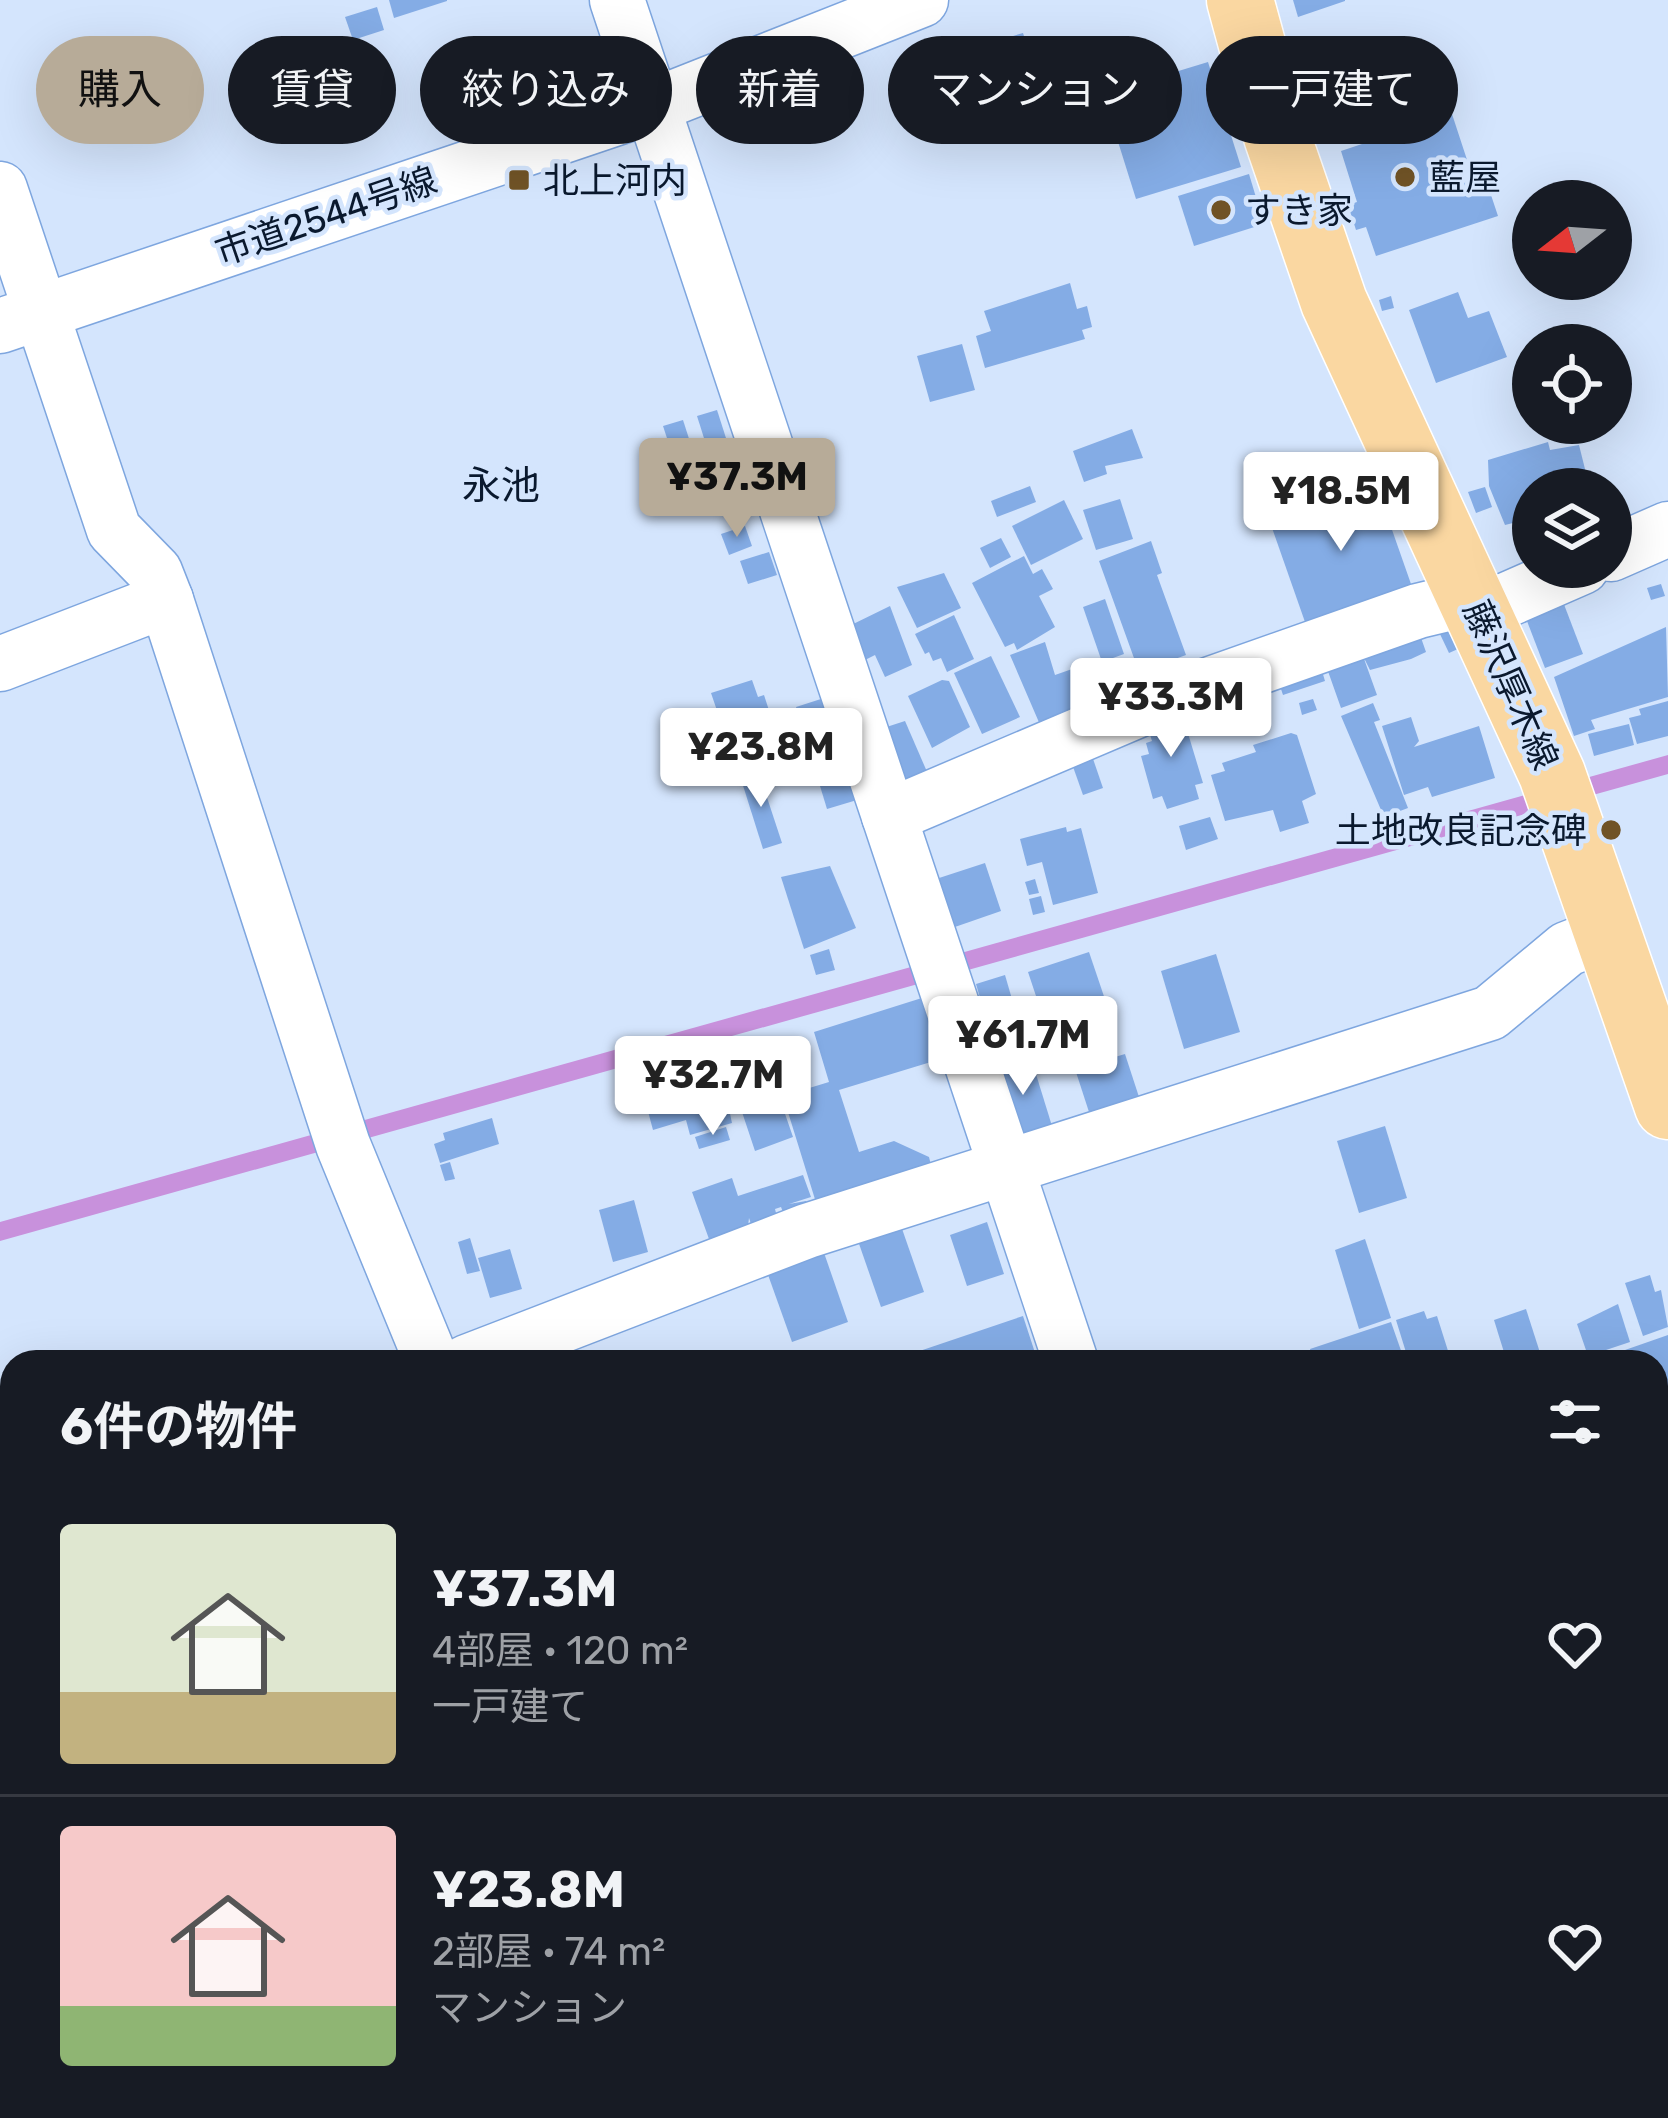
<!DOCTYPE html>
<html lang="ja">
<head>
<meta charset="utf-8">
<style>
	body { margin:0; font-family:Rubik,"Noto Sans JP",sans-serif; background:#242831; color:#f1f3f6; height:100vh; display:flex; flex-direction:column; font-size:45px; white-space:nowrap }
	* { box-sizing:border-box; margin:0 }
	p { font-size:39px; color:#9ea1a6 }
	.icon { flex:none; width:66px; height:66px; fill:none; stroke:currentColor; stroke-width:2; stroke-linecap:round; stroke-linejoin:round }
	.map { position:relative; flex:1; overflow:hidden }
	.side { position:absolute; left:0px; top:1350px; width:1668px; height:768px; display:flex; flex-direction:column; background:#171b24; border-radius:36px 36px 0 0; box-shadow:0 12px 48px #0002 }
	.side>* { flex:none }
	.banner { position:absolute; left:36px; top:36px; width:1596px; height:108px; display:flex; gap:24px }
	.needle { width:78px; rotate:253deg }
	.buttons { position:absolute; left:1512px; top:180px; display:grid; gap:24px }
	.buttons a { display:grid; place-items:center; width:120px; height:120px; border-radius:50%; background:#171b24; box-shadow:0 12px 48px #0002; font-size:60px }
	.price { position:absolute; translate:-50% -102px; padding:0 27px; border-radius:12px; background:#fff; color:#222; font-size:39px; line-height:78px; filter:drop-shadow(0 3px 6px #0008) }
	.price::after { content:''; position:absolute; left:50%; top:72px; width:36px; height:27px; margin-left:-18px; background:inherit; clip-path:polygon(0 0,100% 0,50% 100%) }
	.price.on { background:#b7ab98; color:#111 }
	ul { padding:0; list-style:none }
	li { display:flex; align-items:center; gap:36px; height:300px; padding:0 60px }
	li+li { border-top:3px solid #363941 }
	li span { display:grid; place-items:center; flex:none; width:336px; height:240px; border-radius:12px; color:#555 }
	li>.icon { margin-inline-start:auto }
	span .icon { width:144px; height:144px; fill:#fffc; stroke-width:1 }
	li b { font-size:51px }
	h2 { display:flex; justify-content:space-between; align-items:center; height:144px; padding:0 60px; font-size:51px }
	.tag { padding:0 42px; border-radius:54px; background:#171b24; box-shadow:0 12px 48px #0002; font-size:42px; line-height:108px }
	.tag.on { background:#b7ab98; color:#111 }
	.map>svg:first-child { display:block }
	.water { fill:#c891dc }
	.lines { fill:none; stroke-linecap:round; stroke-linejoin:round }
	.stream { stroke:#c891dc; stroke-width:10 }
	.building { fill:#84ace5 }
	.minor-casing { stroke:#7ea6df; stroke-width:57 }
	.major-casing { stroke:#fff; stroke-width:69 }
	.highway-casing { stroke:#fff; stroke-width:69 }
	.minor { stroke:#fff; stroke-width:54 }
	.major { stroke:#fad7a1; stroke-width:66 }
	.highway { stroke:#f6bd62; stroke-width:66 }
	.poi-dot { fill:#705326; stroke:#d4e5fd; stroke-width:4.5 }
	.labels { text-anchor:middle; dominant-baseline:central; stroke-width:9; stroke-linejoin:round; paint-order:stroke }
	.poi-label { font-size:36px; fill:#0a192e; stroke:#d4e5fd; text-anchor:start }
	.street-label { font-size:36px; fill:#0a192e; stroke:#d4e5fd }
	.neighbourhood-label { font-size:39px; fill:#0a192e; stroke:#d4e5fd }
</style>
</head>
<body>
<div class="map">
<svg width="1668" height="2118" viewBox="0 0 1668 2118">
	<rect width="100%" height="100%" fill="#d4e5fd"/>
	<polygon class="water" points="1668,755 1668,774 0,1241 0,1222"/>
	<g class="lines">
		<polyline class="stream" points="0,1717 12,1713"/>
	</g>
	<g class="building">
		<polygon points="389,0 447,0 447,1 394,18"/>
		<polygon points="1293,0 1345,0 1345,1 1298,17"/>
		<polygon points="377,7 384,30 353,40 345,17"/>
		<polygon points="1023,33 1051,121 998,137 970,49"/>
		<polygon points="1208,62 1241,167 1136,199 1103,94"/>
		<polygon points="1452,114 1471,172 1482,168 1498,216 1376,256 1366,227 1356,230 1348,205 1357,202 1341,151"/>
		<polygon points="1249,174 1264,224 1194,246 1178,196"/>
		<polygon points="1070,283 1077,309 1087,306 1092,327 1082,330 1085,339 985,368 976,336 991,331 984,311"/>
		<polygon points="1458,292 1468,318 1489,311 1507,357 1436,383 1409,310"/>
		<polygon points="1391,296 1394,308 1382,311 1379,300"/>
		<polygon points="962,344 975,390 930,402 917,356"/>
		<polygon points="717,410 742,488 722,495 697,416"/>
		<polygon points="683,420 708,498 689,505 663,426"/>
		<polygon points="1132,429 1143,458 1105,466 1107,474 1084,482 1073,451"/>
		<polygon points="1548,442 1550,450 1579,445 1590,489 1533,489 1533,518 1505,525 1489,486 1488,460"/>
		<polygon points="1030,486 1036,502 997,517 991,501"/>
		<polygon points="1377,487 1411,584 1305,622 1271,525"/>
		<polygon points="1485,487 1492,507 1476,513 1468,492"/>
		<polygon points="1120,499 1133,539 1096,550 1083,510"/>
		<polygon points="1064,500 1083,539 1031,565 1012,526"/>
		<polygon points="745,526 752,546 729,555 721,534"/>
		<polygon points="1001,538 1011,557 990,568 980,548"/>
		<polygon points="1151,541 1162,573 1157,575 1186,655 1139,672 1099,561"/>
		<polygon points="769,552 777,575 748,584 740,561"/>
		<polygon points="1024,556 1033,574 1042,569 1053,589 1039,596 1055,627 1017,650 1014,643 1005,647 972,583"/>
		<polygon points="944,573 961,608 917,628 897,587"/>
		<polygon points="1661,584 1665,596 1651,600 1647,588"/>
		<polygon points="1560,594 1583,654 1545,668 1522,608"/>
		<polygon points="1105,599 1124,654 1102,662 1083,607"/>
		<polygon points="890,606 912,665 885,677 875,655 859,663 843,629"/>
		<polygon points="954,615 974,659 947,672 941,658 933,661 929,652 925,654 915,634"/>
		<polygon points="1666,627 1668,697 1591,720 1595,729 1574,736 1554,677"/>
		<polygon points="1449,628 1458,649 1449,653 1439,632"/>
		<polygon points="1419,632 1426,652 1411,659 1370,670 1363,656 1377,695 1341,708 1324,660"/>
		<polygon points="1045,642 1055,675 1075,668 1089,710 1041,727 1010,655"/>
		<polygon points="991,656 1020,717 982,734 954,673"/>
		<polygon points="1319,661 1325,681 1283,695 1276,674"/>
		<polygon points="752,680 758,697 764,695 779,741 729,766 720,739 726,737 711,693"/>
		<polygon points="942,680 949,681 970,727 932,748 908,696"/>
		<polygon points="824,698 857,800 827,809 796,707"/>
		<polygon points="1313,699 1317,710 1302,715 1299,703"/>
		<polygon points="1668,701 1668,736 1637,744 1629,718 1641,715 1639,709"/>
		<polygon points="1373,703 1380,720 1374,722 1408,808 1384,817 1341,716"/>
		<polygon points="1180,707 1203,783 1195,785 1199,799 1167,809 1162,796 1153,799 1141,756 1149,754 1146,743 1152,741 1145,719"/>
		<polygon points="1411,717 1419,741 1414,747 1479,726 1495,778 1432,797 1428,787 1404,795 1382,726"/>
		<polygon points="905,721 931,781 898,793 868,733"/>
		<polygon points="1629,724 1634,745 1594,756 1588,734"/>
		<polygon points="1291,733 1297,735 1316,794 1302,801 1309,823 1280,832 1273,810 1225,821 1211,775 1225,771 1222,763 1256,752 1253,745"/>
		<polygon points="1091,753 1103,788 1083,795 1071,761"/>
		<polygon points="758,770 782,843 763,849 740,776"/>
		<polygon points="1210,817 1218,839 1186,850 1179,826"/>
		<polygon points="1066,827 1067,832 1081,828 1098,893 1053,905 1042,862 1027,866 1020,839"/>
		<polygon points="985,863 1001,911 952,928 936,879"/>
		<polygon points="830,866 856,928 804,949 781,877"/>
		<polygon points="1035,879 1039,893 1029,895 1025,882"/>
		<polygon points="1041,896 1045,912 1033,915 1029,899"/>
		<polygon points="829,949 835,970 816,975 810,955"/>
		<polygon points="1089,952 1114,1026 1053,1047 1028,972"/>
		<polygon points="1216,954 1240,1032 1184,1049 1161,971"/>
		<polygon points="1005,975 1014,1006 985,1015 976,984"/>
		<polygon points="925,997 944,1058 839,1090 859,1152 894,1141 929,1157 933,1173 818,1209 783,1096 829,1082 814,1032"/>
		<polygon points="775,1039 787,1072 775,1076 763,1042"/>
		<polygon points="761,1044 793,1137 755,1151 740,1106 729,1109 732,1123 690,1135 686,1120 653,1130 639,1078"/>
		<polygon points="1125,1054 1139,1097 1089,1112 1075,1069"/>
		<polygon points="1031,1058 1052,1126 1015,1138 994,1069"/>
		<polygon points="492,1118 499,1144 440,1163 434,1144 445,1140 443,1133"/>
		<polygon points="1385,1126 1407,1198 1359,1213 1337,1141"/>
		<polygon points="726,1127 730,1140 699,1149 695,1137"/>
		<polygon points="450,1162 455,1179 445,1181 440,1165"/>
		<polygon points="803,1175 811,1197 789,1204 806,1201 809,1212 786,1220 781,1207 775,1209 778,1221 753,1230 749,1218 748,1226 709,1239 692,1192 732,1178 738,1196"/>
		<polygon points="634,1200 648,1252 613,1262 599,1210"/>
		<polygon points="987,1222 1004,1274 967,1286 950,1235"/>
		<polygon points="900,1223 924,1292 881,1307 857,1238"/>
		<polygon points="470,1238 480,1271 467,1274 458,1242"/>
		<polygon points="1365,1239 1391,1318 1359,1329 1335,1250"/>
		<polygon points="822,1247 848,1322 792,1342 767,1272"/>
		<polygon points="510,1249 522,1289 490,1298 478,1258"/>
		<polygon points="1650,1275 1655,1292 1661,1290 1668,1327 1643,1336 1625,1283"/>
		<polygon points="1618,1304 1630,1342 1588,1356 1577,1324"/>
		<polygon points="1526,1309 1543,1362 1507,1362 1494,1320"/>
		<polygon points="1424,1311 1427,1319 1437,1316 1449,1354 1409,1362 1396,1320"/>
		<polygon points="1023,1316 1038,1362 890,1362 890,1361"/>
		<polygon points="1391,1322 1405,1362 1314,1362 1310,1349"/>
		<polygon points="1668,1335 1668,1386 1656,1390 1656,1362 1629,1362 1625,1350"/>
		<polygon points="1309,1350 1313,1362 1276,1362 1275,1361"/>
		<polygon points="1668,1435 1668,1490 1662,1492 1656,1439"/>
		<polygon points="1668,1500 1668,1538 1656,1542 1656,1504"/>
		<polygon points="359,2106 640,2106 644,2117 326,2118"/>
		<polygon points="1520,2106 1596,2106 1600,2118 1489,2118"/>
	</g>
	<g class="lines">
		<g class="minor-casing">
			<g id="minor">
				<polyline points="617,0 1071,1362"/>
				<polyline points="0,189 114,530 155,572 166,600 343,1145 432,1362"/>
				<polyline points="0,326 655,105 921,0"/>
				<polyline points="1611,554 1668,529"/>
				<polyline points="1479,612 1582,567"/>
				<polyline points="0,664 166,600"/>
				<polyline points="889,816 1143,708 1418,611 1472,598"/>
				<polyline points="467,1362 807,1231 1490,1013 1567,949 1608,933"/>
				<polyline points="699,2106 702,2118"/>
			</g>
		</g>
		<g class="major-casing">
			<g id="major">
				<polyline points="1240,0 1277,136 1334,302 1552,774 1668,1106"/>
				<polyline points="1656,1772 1668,1756"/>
				<polyline points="1011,2118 1041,2106"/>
			</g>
		</g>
		<g class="highway-casing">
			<g id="highway">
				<polyline points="0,1941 12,1956"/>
				<polyline points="0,2092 22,2118"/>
				<polyline points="128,2106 138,2118"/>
			</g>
		</g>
		<use href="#minor" class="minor"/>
		<use href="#major" class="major"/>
		<use href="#highway" class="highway"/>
	</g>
	<g class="poi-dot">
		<circle cx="1405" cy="177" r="12"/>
		<rect x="507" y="168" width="24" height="24" rx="6"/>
		<circle cx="1221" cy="210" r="12"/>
		<circle cx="1611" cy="830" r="12"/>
	</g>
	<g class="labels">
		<g class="poi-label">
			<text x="1429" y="177">藍屋</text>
			<text x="543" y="180">北上河内</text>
			<text x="1245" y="210">すき家</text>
			<text x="1587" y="830" text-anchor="end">土地改良記念碑</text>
		</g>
		<g class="street-label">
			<text transform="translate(326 216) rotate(-19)">市道2544号線</text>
			<text transform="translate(1511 685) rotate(66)">藤沢厚木線</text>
		</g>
		<g class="neighbourhood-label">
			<text x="501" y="486">永池</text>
		</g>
	</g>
</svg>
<div class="buttons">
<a><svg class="needle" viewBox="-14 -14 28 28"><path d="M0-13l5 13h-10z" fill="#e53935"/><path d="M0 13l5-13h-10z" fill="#9ea1a6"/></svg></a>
<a><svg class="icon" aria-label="locate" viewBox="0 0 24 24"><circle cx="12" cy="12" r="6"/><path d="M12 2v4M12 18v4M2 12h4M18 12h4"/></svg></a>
<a><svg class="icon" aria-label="layers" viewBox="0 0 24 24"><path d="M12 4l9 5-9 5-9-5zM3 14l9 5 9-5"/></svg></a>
</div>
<b class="price on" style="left:737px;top:540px">¥37.3M</b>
<b class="price" style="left:1341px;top:554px">¥18.5M</b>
<b class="price" style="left:1171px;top:760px">¥33.3M</b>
<b class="price" style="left:761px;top:810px">¥23.8M</b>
<b class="price" style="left:1023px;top:1098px">¥61.7M</b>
<b class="price" style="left:713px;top:1138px">¥32.7M</b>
<div class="banner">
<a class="tag on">購入</a>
<a class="tag">賃貸</a>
<a class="tag">絞り込み</a>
<a class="tag">新着</a>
<a class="tag">マンション</a>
<a class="tag">一戸建て</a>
</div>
<section class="side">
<h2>6件の物件<svg class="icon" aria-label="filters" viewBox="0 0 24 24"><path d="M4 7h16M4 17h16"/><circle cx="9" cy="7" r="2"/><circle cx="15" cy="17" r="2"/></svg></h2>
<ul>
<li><span style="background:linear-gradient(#dfe7d0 70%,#c2b280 0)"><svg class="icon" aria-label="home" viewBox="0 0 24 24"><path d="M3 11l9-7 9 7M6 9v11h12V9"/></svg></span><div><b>¥37.3M</b><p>4部屋 · 120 m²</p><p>一戸建て</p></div><svg class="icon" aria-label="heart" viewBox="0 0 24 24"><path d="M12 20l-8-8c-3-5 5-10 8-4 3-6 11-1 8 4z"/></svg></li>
<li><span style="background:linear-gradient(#f6c9c9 75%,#8fb573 0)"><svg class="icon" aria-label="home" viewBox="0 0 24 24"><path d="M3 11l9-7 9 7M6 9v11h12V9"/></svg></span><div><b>¥23.8M</b><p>2部屋 · 74 m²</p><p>マンション</p></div><svg class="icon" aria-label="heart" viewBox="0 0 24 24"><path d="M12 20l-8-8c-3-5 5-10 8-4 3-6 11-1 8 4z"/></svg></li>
</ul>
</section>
</div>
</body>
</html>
